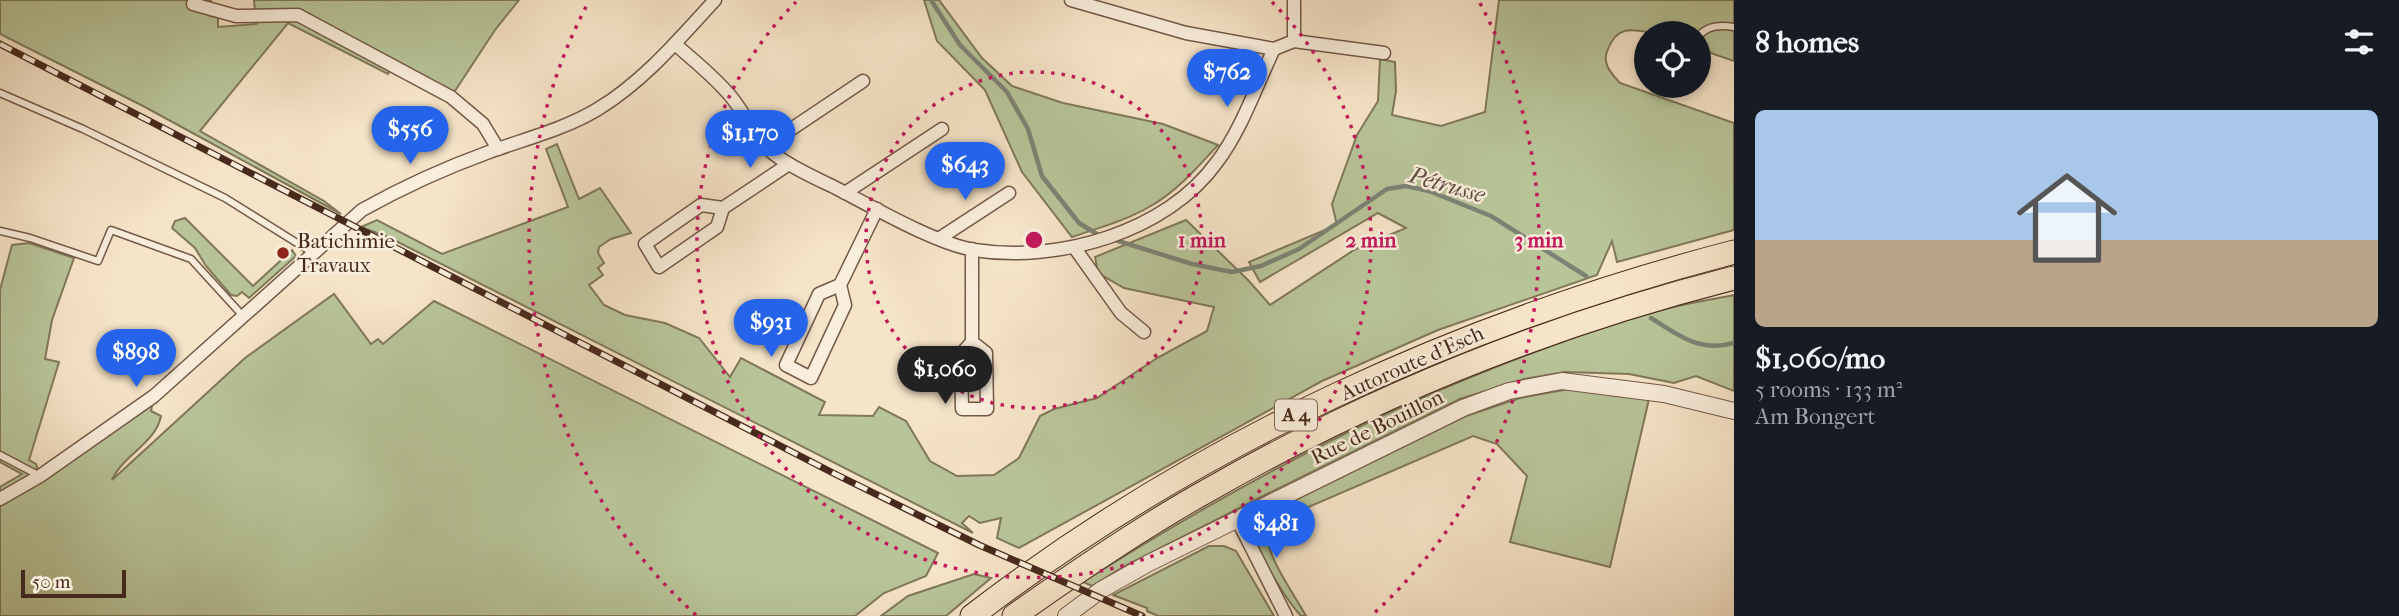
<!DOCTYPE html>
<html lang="en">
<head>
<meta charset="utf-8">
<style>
	body { margin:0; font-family:"IM FELL French Canon",serif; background:#20242c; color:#f1f3f6; height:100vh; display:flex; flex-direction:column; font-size:26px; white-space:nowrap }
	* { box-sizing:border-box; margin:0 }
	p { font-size:23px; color:#9ea1a6 }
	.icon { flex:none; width:38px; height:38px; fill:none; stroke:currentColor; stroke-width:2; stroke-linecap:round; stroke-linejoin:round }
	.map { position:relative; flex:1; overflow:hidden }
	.side { display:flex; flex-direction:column; background:#171b24; width:665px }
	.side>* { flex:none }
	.fabs { position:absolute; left:1634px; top:21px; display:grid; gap:14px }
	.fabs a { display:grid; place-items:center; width:77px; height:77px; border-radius:50%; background:#171b24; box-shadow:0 4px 10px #0003; font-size:35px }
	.scale { position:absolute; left:21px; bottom:18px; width:105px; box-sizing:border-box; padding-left:7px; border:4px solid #482a1c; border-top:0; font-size:19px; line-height:24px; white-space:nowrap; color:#482a1c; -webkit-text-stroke:5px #f9eddb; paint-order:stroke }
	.price { position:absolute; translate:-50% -60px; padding:0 16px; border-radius:24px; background:#2563eb; color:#fff; font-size:23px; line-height:46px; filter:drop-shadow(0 2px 4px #0008) }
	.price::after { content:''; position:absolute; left:50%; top:42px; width:21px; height:16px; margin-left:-10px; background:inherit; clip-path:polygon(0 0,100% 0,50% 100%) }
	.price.on { background:#222; color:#fff }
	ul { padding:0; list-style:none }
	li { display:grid; align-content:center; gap:14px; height:371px; padding:0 21px }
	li+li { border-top:2px solid #363941 }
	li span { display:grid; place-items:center; height:217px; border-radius:10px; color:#555 }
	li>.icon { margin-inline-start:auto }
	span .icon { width:126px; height:126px; fill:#fffc; stroke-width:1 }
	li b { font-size:30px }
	h2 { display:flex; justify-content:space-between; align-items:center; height:84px; padding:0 21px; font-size:30px }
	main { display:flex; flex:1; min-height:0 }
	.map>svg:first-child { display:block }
	.green { fill:#b8c599; stroke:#80785a; stroke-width:2 }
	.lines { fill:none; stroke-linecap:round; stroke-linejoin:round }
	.stream { stroke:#7c8374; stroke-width:4.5 }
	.service-casing { stroke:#745847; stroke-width:9 }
	.minor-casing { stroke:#745847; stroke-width:15 }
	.tertiary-casing { stroke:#745847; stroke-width:18 }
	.motorway-casing { stroke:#482a1c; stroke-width:25 }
	.service { stroke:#f9eddb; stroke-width:6 }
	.minor { stroke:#f9eddb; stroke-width:12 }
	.tertiary { stroke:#f9eddb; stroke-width:16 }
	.motorway { stroke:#f6e4c8; stroke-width:23 }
	.rail-casing { stroke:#482a1c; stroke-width:7 }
	.rail { stroke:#f9eddb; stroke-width:4.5; stroke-dasharray:13; stroke-linecap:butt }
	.ring { fill:none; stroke:#c2185b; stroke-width:3.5; stroke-dasharray:3.5 7 }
	.poi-dot { fill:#8f2418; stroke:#f9eddb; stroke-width:2.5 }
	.labels { text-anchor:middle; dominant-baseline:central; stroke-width:5; stroke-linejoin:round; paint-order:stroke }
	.shield { fill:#f9eddb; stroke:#7d6455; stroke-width:2 }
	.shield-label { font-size:19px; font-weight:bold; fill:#482a1c }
	.poi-label { font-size:21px; fill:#482a1c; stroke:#f9eddb; text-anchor:start }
	.street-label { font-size:21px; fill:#482a1c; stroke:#f9eddb }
	.water-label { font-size:23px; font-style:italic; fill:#5e4f41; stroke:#f9eddb }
	.centre { fill:#c2185b; stroke:#f9eddb; stroke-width:3.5 }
	.ring-label { font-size:21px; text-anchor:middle; font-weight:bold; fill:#c2185b; stroke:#f9eddb; stroke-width:5; stroke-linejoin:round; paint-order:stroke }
</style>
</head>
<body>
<main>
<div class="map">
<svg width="1734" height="616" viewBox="0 0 1734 616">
	<rect width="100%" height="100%" fill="#f6e4c8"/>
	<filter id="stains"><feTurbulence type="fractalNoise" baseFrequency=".00286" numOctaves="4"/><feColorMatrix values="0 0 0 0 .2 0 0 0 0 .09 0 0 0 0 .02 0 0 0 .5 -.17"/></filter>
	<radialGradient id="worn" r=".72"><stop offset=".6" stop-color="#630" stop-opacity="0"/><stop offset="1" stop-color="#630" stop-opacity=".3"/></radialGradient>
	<g class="green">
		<polygon points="0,0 211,0 210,16 218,17 218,27 256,24 254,0 519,0 495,30 451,97 392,67 388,74 288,23 200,131 324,201 341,214 145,107 0,34"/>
		<path d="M924,0H939L982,58L1012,86L1063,103L1163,124L1218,145C1197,168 1176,192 1149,207C1125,221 1098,228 1072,237L1022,172L985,90L937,41Z"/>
		<path d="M1499,0H1734V61L1699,49V33C1685,33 1668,35 1654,33C1633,30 1618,24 1608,49C1601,63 1611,73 1620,83L1734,123V230L1617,262L1612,241L1597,275L1438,330L1322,381L1019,548L997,538L1001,518L980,523L969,516L962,523L973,533L388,237L361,227L377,220L442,254L568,207L546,149L557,144L579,199L600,188L631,233L611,239L599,247L598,253L604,263L598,268L603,275L589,285L604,305L625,315L665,323L699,338L730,377L741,358L825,402L819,415L873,416L879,407L906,421L930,461L957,476L994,475L1019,458L1040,416L1054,409L1097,398L1157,358L1207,331L1214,307L1124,288L1098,273L1095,257L1186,220L1248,280L1270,305L1354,250L1406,228L1378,213L1260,282L1249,262L1337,225L1332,204L1357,135L1378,101L1380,59L1395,62L1396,91L1392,115L1441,126L1485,112Z"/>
		<polygon points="185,218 253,286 292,250 296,256 249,298 242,292 237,296 231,295 206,266 195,248 172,228 175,221"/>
		<path d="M29,243L74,258L52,320L45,359L59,362L29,460L36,464L40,476L154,396L151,411L161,416C156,443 122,456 112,480L245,358L334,294L371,344L378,339L383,344L434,301L938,553L926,576L884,593L855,616H0V487L22,474L0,462V290L12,245Z"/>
		<path d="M1734,295V391L1696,376L1674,383L1629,374L1565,372L1524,379L1460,399L1269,493L1127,565L1092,586L1083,582C1215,498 1350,424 1496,367C1550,346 1605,325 1661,310C1685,303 1710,300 1734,295Z"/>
		<path d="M1569,389L1649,399L1610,567L1510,542L1527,476L1497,444L1473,436L1283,518L1266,528C1265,555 1293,592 1306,616H1301C1289,603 1252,548 1255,531C1257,521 1265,516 1273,511L1466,416L1520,398Z"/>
		<polygon points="1209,546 1224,546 1236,551 1274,616 1158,616 1147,611 1147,608 1113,595"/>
		<polygon points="974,574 991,578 946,616 881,616 908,596"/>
	</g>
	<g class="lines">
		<g class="stream">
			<polyline points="931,0 960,45 1007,92 1028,129 1042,176 1079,223 1100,236"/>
			<polyline points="1112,239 1192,264 1232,272 1261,266 1299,249 1387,189 1406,186 1429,191 1491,216 1586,276"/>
			<path d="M1651,318C1678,335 1700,353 1734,343"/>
		</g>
		<g class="service-casing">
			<g id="service">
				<path d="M1699,36C1707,25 1722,25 1734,27"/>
				<polyline points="0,93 83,129 225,198 313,253"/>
				<polyline points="0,231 30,238 98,261 111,230 191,259 243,316"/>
				<polyline points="0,455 38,475"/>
			</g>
		</g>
		<g class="minor-casing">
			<g id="minor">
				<polyline points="1071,0 1186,33 1274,49"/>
				<polyline points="193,4 236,16 298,15 451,97 483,124 498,149"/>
				<polyline points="1294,41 1384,53"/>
				<path d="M675,44C692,59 711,74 726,91C745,110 755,142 778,157C795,169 815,178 834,187C871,206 934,243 974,250C1057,263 1166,233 1217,162C1242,129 1256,86 1274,49L1294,41V0"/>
				<polyline points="766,146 863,81"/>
				<polyline points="845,193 942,129"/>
				<polyline points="723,208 701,205 645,244 659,267 717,227 723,208 789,164"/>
				<polyline points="940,238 1009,193"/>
				<polyline points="1074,247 1121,313 1144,332"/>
				<polyline points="972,249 972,342 961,354 962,409 987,409 986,353 972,342"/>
				<polyline points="840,285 845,305 811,378 786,365 819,294 840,285 877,209"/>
				<path d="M0,499L40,476L154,396L362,210C403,187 445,168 489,152C525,139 565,129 598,109C644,81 679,39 715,0"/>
				<polyline points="1237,519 1286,616"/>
			</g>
		</g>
		<g class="tertiary-casing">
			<polyline id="tertiary" points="1066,616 1101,590 1149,563 1463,408 1509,391 1562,381 1664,394 1734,411"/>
		</g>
		<g class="motorway-casing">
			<g id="motorway">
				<path d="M972,616C1196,443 1461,323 1734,252"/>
				<path d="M1014,616C1076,572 1139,529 1205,492C1371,397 1549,325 1734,278"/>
			</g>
		</g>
		<use href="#service" class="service"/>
		<use href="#minor" class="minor"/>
		<use href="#tertiary" class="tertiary"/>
		<use href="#motorway" class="motorway"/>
		<g class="rail-casing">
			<polyline id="rail" points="0,44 833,473 979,545 1142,616"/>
		</g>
		<use href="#rail" class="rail"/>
	</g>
	<g class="ring">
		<circle cx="1034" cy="240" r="168"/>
		<path d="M1272 2A337 337 0 1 1 796 2"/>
		<path d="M696 615A505 505 0 0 1 588 3M1480 3A505 505 0 0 1 1372 615"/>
	</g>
	<circle class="poi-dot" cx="283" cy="253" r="7"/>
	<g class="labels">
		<rect class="shield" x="1275" y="399.5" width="42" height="31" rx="5"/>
		<g class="shield-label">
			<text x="1296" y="415">A 4</text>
		</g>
		<g class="poi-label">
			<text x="297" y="241">Batichimie<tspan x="297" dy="24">Travaux</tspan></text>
		</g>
		<g class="street-label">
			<text transform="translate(1412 363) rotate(-24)">Autoroute d'Esch</text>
			<text transform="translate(1377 427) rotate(-26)">Rue de Bouillon</text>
		</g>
		<g class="water-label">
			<text transform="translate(1447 185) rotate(16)">Pétrusse</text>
		</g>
	</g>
	<circle cx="1034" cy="240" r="10" class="centre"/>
	<g class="ring-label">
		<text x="1202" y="247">1 min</text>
		<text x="1371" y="247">2 min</text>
		<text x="1539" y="247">3 min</text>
	</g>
	<rect width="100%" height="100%" filter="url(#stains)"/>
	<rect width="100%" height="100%" fill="url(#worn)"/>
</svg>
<div class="fabs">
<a><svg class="icon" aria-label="locate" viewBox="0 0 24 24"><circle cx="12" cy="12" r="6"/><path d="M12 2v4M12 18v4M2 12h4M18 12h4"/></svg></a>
</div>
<div class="scale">50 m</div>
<b class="price" style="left:1227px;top:109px">$762</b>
<b class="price" style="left:410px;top:166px">$556</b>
<b class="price" style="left:750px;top:170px">$1,170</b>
<b class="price" style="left:965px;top:202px">$643</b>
<b class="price" style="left:771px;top:359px">$931</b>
<b class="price" style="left:136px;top:389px">$898</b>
<b class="price on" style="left:945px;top:406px">$1,060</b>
<b class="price" style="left:1276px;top:560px">$481</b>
</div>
<section class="side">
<h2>8 homes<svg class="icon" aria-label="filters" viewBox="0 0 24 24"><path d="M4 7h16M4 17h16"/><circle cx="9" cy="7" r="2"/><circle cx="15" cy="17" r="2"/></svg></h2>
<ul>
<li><span style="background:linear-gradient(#a9c7e8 60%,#b9a48a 0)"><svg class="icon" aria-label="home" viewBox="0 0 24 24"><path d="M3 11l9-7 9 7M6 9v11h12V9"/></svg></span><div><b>$1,060/mo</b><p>5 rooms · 133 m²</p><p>Am Bongert</p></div></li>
</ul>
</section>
</main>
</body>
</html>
